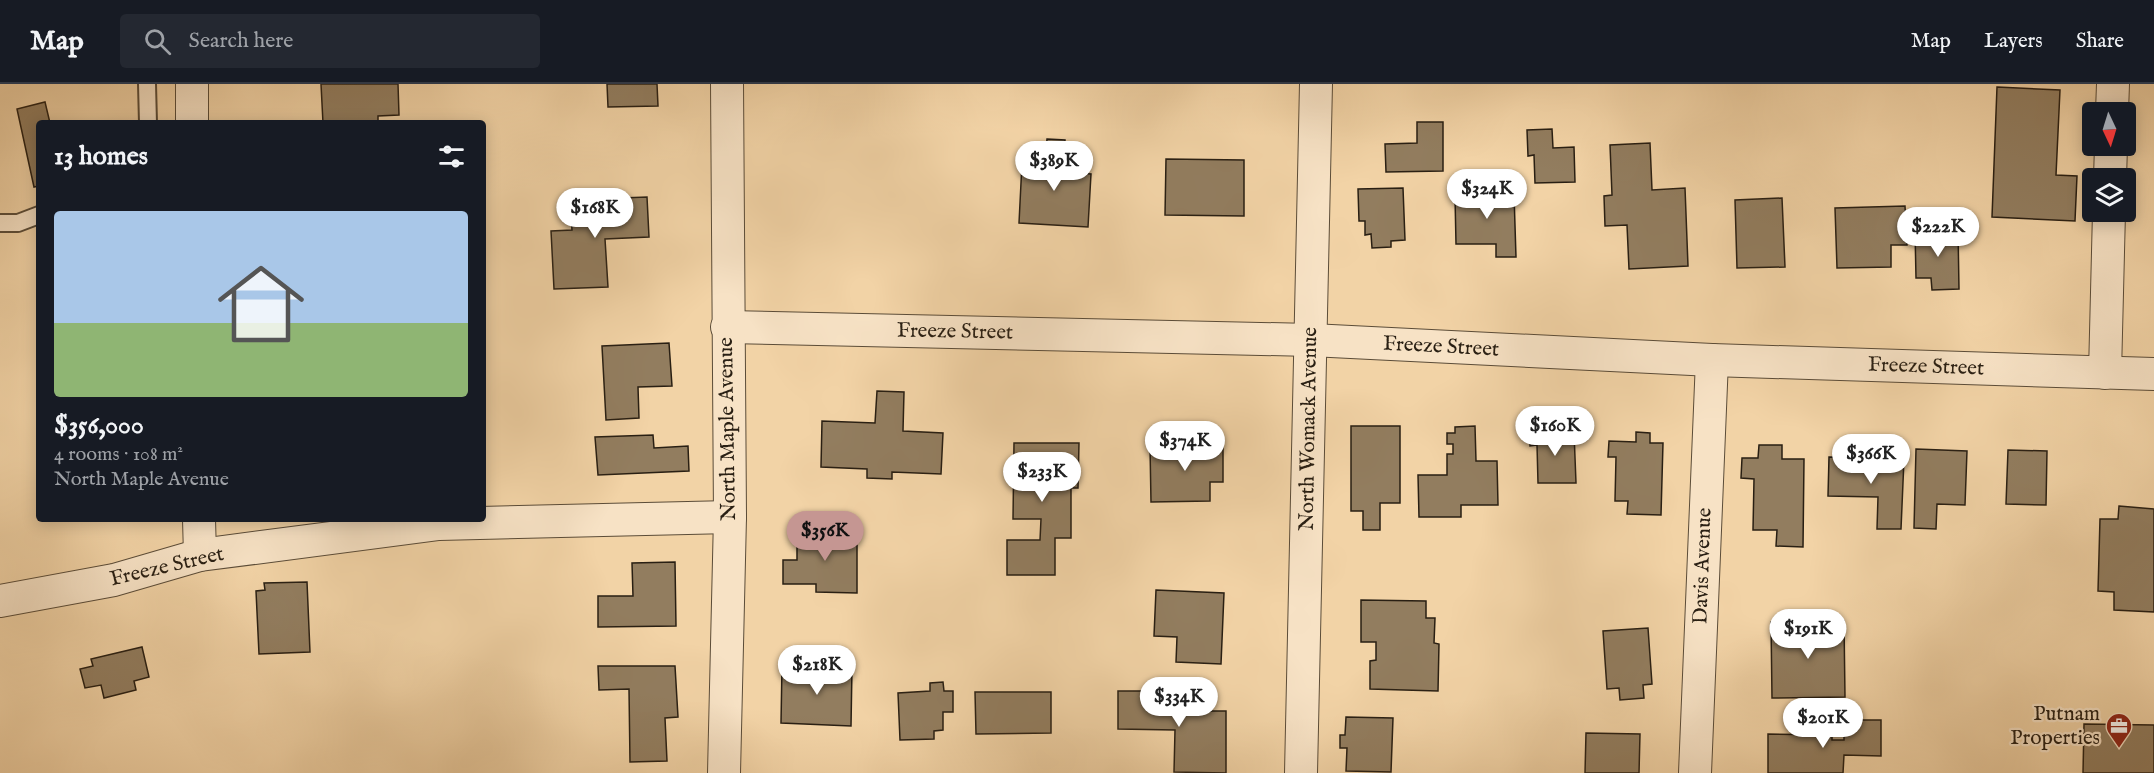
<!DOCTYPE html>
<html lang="en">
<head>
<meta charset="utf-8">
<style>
	body { margin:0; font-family:"IM FELL English",serif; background:#242831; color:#f1f3f6; height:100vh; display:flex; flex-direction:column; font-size:22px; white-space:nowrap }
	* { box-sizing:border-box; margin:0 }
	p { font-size:20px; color:#9ea1a6 }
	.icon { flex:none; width:33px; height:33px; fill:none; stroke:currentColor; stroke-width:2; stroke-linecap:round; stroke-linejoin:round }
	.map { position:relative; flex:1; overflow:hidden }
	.drawer { position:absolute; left:36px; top:36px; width:450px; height:402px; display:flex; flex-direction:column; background:#171b24; border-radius:6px; box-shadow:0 3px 15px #0003 }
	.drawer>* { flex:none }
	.needle { width:39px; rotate:176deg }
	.controls { position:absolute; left:2082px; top:18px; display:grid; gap:12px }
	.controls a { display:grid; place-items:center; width:54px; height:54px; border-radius:6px; background:#171b24; box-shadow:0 3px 15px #0003; font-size:30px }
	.price { position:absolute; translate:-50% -51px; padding:0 14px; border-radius:21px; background:#fff; color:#222; font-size:20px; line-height:39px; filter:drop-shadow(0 2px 3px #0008) }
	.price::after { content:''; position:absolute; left:50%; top:36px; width:18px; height:14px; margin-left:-9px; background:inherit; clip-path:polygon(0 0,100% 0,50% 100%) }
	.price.current { background:#c59692; color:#111 }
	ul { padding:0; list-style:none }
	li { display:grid; align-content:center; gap:12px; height:318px; padding:0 18px }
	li+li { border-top:2px solid #363941 }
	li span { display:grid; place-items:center; height:186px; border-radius:6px; color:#555 }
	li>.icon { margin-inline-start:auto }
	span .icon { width:108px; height:108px; fill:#fffc; stroke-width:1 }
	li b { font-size:26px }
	h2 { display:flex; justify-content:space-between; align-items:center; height:72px; padding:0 18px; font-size:26px }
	header { display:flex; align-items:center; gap:36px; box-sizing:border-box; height:84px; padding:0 30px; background:#171b24; border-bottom:2px solid #363941 }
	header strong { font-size:28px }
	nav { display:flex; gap:33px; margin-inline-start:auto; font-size:21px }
	.search { width:420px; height:54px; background:#242831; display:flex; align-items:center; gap:15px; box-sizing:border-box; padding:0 21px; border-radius:6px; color:#9ea1a6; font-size:22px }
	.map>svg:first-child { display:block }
	.building { fill:#927d5f; stroke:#291f13; stroke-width:1.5 }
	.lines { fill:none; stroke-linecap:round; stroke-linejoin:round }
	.lane-casing { stroke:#5b4c38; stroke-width:20 }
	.street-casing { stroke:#5b4c38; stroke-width:34 }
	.lane { stroke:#f7e2c5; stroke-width:16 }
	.street { stroke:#f7e2c5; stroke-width:32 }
	.labels { text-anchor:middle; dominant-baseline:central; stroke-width:4.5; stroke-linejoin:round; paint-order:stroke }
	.street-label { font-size:21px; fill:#291f13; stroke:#f7e2c5 }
	.poi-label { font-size:21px; fill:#291f13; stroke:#f7e2c5; text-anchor:end }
</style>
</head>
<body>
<header>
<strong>Map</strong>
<div class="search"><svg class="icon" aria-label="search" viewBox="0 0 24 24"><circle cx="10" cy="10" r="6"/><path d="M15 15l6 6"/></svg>Search here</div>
<nav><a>Map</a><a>Layers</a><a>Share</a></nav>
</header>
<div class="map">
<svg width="2154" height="689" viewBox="0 0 2154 689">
	<rect width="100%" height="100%" fill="#f2d3a6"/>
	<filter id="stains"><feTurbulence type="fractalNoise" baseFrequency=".00333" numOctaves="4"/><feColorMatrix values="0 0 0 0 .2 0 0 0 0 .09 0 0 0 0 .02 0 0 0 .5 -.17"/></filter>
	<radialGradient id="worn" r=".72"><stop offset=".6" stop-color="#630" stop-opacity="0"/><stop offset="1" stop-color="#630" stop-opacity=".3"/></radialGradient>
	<g class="building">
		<polygon points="321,0 398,0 399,31 378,32 378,39 323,39"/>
		<polygon points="607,0 657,0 658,22 608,23"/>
		<polygon points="1997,3 2060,6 2056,91 2077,92 2075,137 1992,133"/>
		<polygon points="45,18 50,39 39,39 39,102 34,103 17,25"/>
		<polygon points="1417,38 1443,38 1443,87 1386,88 1385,60 1417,59"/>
		<polygon points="1552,45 1553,64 1574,63 1575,98 1535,99 1534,71 1528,72 1527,46"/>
		<polygon points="1047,55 1065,56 1063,88 1091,90 1088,143 1019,139 1022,79 1045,81"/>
		<polygon points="1650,59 1652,106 1685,104 1688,182 1629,185 1627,141 1605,142 1604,112 1612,111 1610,61"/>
		<polygon points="1166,75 1244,76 1244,132 1165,131"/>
		<polygon points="1403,104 1405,156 1391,157 1391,163 1372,164 1371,150 1365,151 1365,137 1359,137 1358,105"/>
		<polygon points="1504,106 1505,110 1514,110 1516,173 1496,173 1496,160 1456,160 1455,112 1464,112 1464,107"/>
		<polygon points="647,113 649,153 605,155 608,203 554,205 551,147 572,146 570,116"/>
		<polygon points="1782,114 1785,183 1737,184 1735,116"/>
		<polygon points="1905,122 1907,161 1891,161 1891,183 1837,184 1835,124"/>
		<polygon points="1958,145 1959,205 1932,206 1931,194 1916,194 1915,146"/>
		<polygon points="669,259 672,302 638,303 639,334 606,336 602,262"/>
		<polygon points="877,307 904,308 903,347 943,349 941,390 892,388 892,395 867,394 867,385 821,383 822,337 875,339"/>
		<polygon points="1351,342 1400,342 1400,419 1380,419 1380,446 1363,446 1363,427 1351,427"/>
		<polygon points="1475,342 1476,377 1497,377 1498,421 1461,421 1461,433 1419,433 1418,391 1447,391 1447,370 1453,370 1453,360 1447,360 1447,349 1455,349 1455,343"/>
		<polygon points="1574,348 1576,399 1538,399 1537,361 1530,362 1530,349"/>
		<polygon points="1636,348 1650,349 1650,359 1663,359 1661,431 1627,430 1628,417 1615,417 1616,373 1608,373 1609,357 1636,358"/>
		<polygon points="653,351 654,364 688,362 689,387 598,391 595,353"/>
		<polygon points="1014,359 1079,359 1078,404 1071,404 1071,454 1055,454 1055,491 1007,491 1007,456 1040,456 1041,435 1013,435"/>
		<polygon points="1223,361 1223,398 1210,398 1210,417 1151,418 1150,362"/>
		<polygon points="1759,361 1782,361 1782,375 1804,375 1803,463 1776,462 1777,446 1753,446 1754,395 1741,394 1742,374 1758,374"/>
		<polygon points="1916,365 1967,367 1965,421 1937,420 1936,445 1914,444"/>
		<polygon points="2008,366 2047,367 2046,421 2006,420"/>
		<polygon points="1829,373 1904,375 1901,445 1877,445 1878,413 1828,412"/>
		<polygon points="2119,422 2154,425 2154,528 2114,526 2114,508 2098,507 2100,435 2118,435"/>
		<polygon points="797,449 857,449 857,509 816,508 816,500 783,500 783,476 797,476"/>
		<polygon points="675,478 676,542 598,543 598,512 633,512 632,479"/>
		<polygon points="307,498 310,568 259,570 256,507 265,506 264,499"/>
		<polygon points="1156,506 1224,509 1221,580 1176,578 1177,553 1154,552"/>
		<polygon points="1361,516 1426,517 1426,534 1435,534 1434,559 1439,560 1438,607 1370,605 1370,577 1376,576 1376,558 1361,558"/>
		<polygon points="1844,537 1845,613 1772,614 1771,538"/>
		<polygon points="1648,544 1652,600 1643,601 1644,614 1620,616 1619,604 1607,605 1603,547"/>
		<polygon points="142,563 149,593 134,597 136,606 104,614 101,601 85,604 80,585 93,582 91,575"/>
		<polygon points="598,582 675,582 678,633 665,634 667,677 630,678 629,605 599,606"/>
		<polygon points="782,582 852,584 851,642 781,639"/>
		<polygon points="943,598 944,607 953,607 953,628 943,628 943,646 934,647 934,655 900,656 898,609 930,607 930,599"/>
		<polygon points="1118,607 1164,607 1164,617 1206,617 1206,627 1226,627 1226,689 1174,688 1175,646 1118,645"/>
		<polygon points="975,608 1051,608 1051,649 976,650"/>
		<polygon points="1346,633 1393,634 1391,688 1346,687 1347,664 1340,664 1340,651 1345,651"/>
		<polygon points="1844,636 1881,636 1881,672 1844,671 1843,689 1768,689 1768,650 1832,651 1832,656 1844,656"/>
		<polygon points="2084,640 2154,641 2154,689 2083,689"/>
		<polygon points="1586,649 1640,650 1639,689 1585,689"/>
	</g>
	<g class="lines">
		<g class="lane-casing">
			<g id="lane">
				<polyline points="147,0 148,39"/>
				<polyline points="0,139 18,139 39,131"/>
			</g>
		</g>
		<g class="street-casing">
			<g id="street">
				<polyline points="192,0 192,39"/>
				<polyline points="2112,28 2113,0"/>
				<polyline points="2110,94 2111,62"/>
				<polyline points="727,243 1311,256 1712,276 2154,290"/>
				<polyline points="2105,289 2109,128"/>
				<polyline points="199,435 200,471"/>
				<polyline points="0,517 114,496 200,471 439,440 730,433"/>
				<polyline points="724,689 730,433 727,0"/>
				<polyline points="1301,689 1316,0"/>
				<polyline points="1695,689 1712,276"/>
			</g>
		</g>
		<use href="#lane" class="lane"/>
		<use href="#street" class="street"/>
	</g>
	<defs>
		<g id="office-pin" transform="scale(1.35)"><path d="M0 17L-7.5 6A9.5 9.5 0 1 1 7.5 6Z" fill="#8f2418" stroke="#f7e2c5"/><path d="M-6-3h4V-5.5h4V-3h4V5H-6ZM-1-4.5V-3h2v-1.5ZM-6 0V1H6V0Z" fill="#fff"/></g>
	</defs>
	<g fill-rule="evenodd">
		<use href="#office-pin" x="2119" y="642"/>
	</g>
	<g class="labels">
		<g class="street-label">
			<text transform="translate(955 248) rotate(1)">Freeze Street</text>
			<text transform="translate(1441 263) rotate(3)">Freeze Street</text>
			<text transform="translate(1926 283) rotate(2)">Freeze Street</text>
			<text transform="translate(728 345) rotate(-91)">North Maple Avenue</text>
			<text transform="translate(1309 345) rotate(-89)">North Womack Avenue</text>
			<text transform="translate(1703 482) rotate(-88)">Davis Avenue</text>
			<text transform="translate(167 483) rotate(-13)">Freeze Street</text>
		</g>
		<g class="poi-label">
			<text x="2100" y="630">Putnam<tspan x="2100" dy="24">Properties</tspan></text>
		</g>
	</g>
	<rect width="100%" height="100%" filter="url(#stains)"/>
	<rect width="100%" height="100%" fill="url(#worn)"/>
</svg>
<div class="controls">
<a><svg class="needle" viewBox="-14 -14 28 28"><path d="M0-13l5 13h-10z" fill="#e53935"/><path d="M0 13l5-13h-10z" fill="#9ea1a6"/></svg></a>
<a><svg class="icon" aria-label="layers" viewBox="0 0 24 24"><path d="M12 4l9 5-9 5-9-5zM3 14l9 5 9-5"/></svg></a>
</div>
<b class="price" style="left:1054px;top:108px">$389K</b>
<b class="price" style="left:1487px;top:136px">$324K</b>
<b class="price" style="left:595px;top:155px">$168K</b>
<b class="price" style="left:1938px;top:174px">$222K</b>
<b class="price" style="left:1555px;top:373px">$160K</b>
<b class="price" style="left:1185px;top:388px">$374K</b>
<b class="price" style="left:1871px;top:401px">$366K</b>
<b class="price" style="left:1042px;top:419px">$233K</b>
<b class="price current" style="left:825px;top:478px">$356K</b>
<b class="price" style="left:1808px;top:576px">$191K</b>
<b class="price" style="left:817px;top:612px">$218K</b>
<b class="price" style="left:1179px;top:644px">$334K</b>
<b class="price" style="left:1823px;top:665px">$201K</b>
<section class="drawer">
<h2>13 homes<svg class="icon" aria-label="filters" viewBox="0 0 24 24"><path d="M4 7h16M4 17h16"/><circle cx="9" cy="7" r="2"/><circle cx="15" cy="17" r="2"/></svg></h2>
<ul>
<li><span style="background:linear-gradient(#a9c7e8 60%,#8fb573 0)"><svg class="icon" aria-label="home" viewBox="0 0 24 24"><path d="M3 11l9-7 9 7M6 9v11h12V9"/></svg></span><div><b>$356,000</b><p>4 rooms · 108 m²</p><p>North Maple Avenue</p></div></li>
</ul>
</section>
</div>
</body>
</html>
